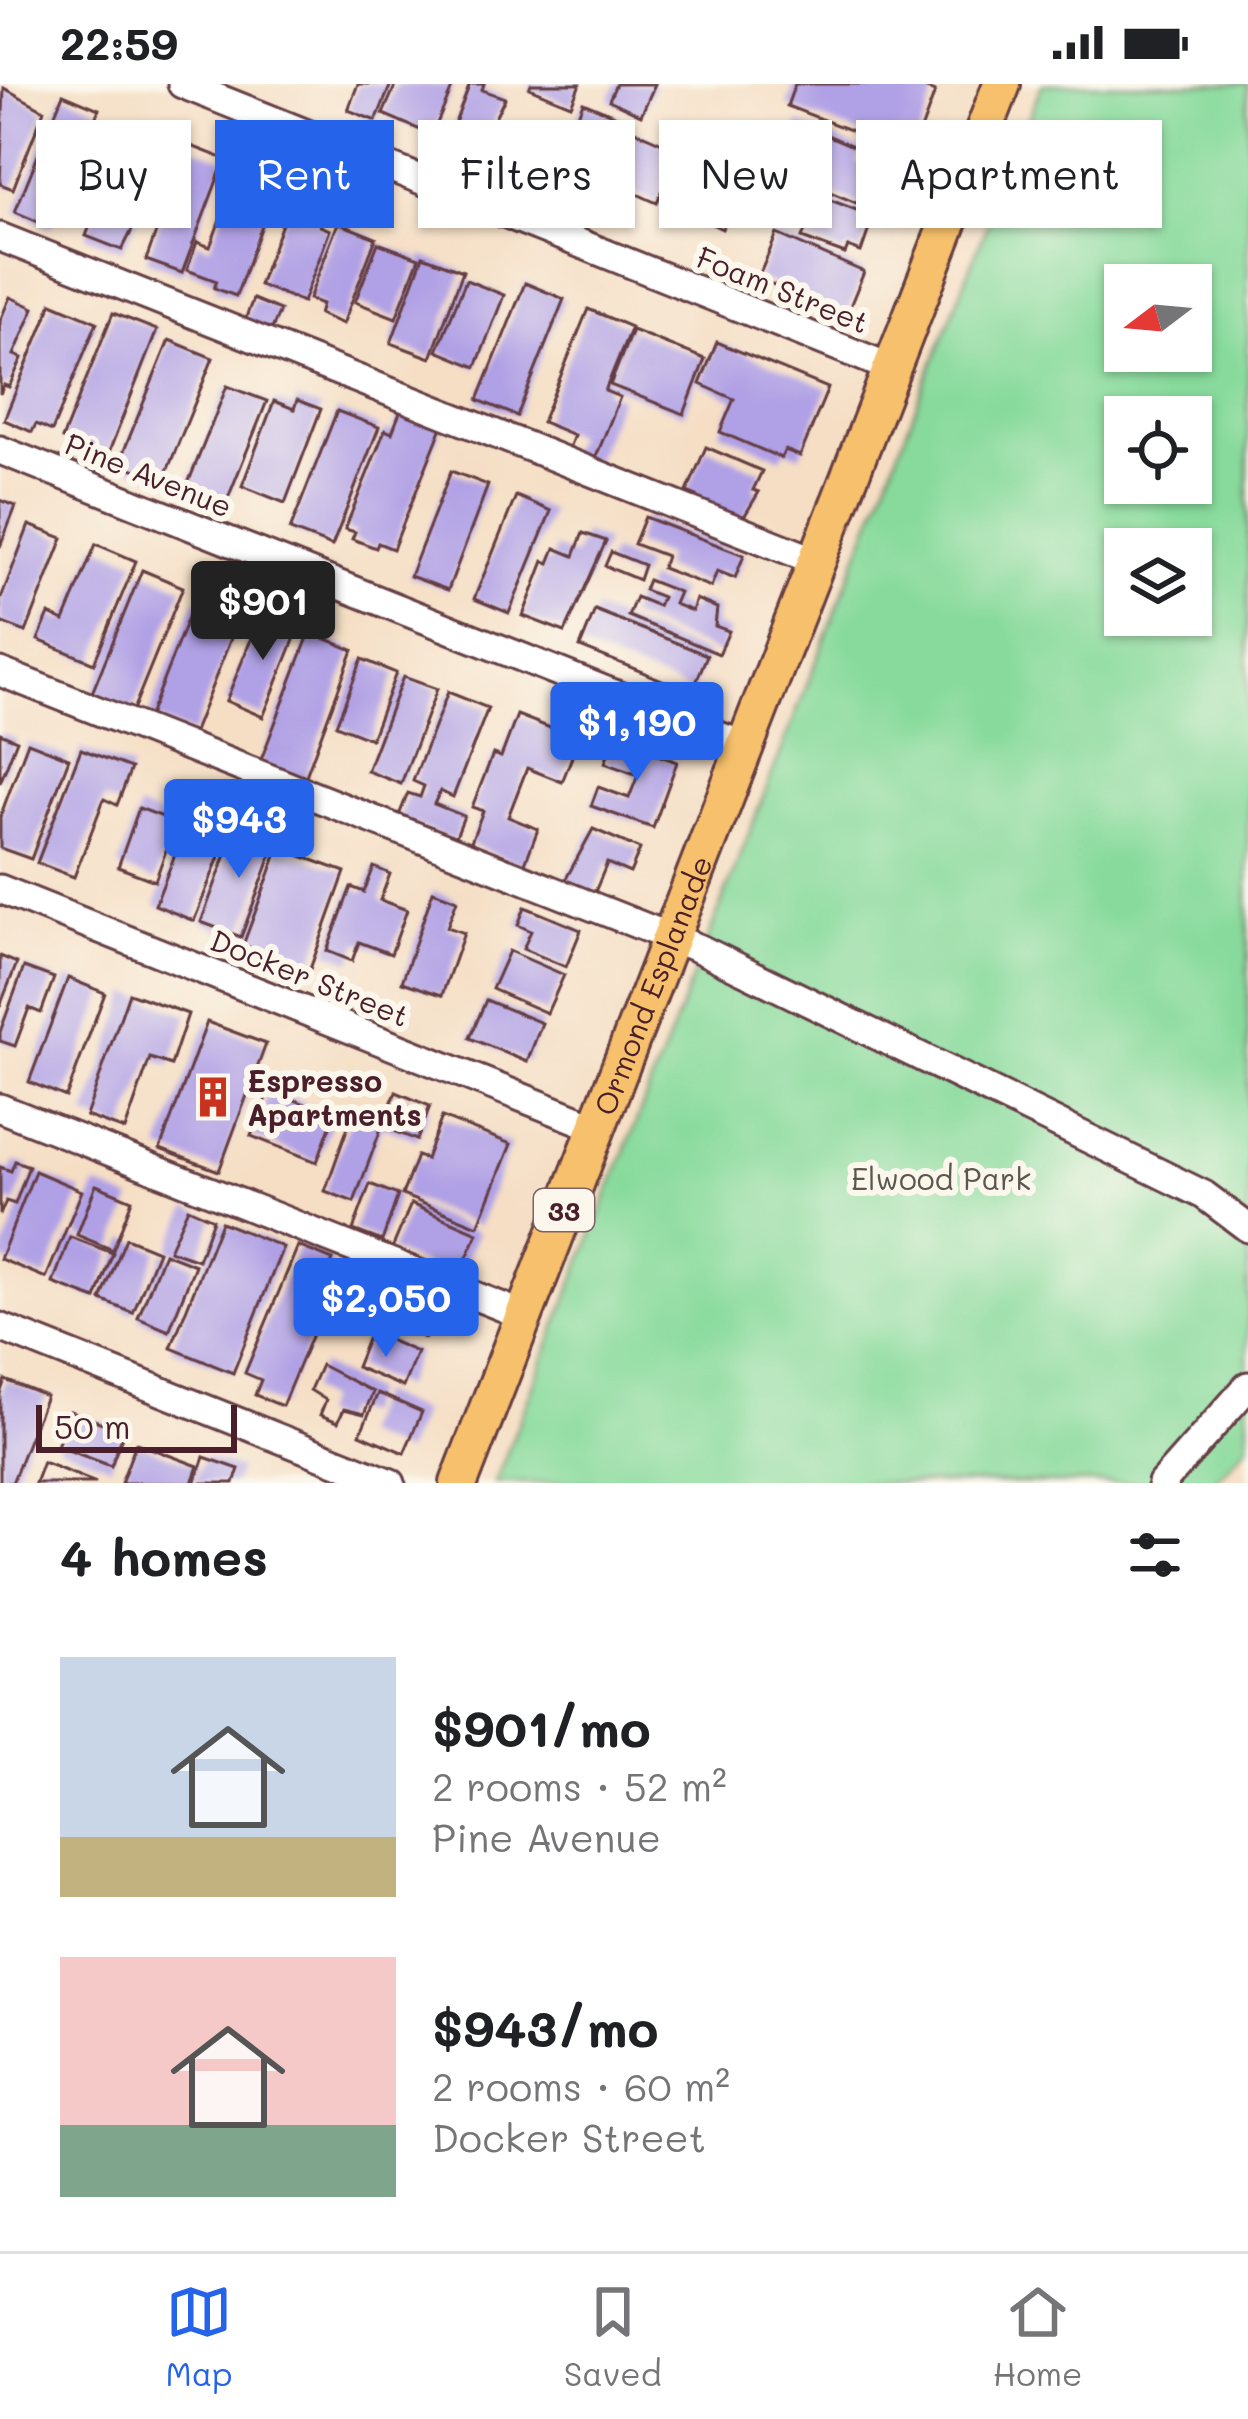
<!DOCTYPE html>
<html lang="en">
<head>
<meta charset="utf-8">
<style>
	body { margin:0; font-family:Mali,sans-serif; background:#f2f2f2; color:#202124; height:100vh; display:flex; flex-direction:column; font-size:45px; white-space:nowrap }
	* { box-sizing:border-box; margin:0 }
	p { font-size:39px; color:#757577 }
	.icon { flex:none; width:66px; height:66px; fill:none; stroke:currentColor; stroke-width:2; stroke-linecap:round; stroke-linejoin:round }
	.map { position:relative; height:1399px; overflow:hidden }
	.details { display:flex; flex-direction:column; background:#fff; flex:1 }
	.details>* { flex:none }
	.top-card { position:absolute; left:36px; top:36px; width:1176px; height:108px; display:flex; gap:24px }
	.needle { width:78px; rotate:254deg }
	.tools { position:absolute; left:1104px; top:180px; display:grid; gap:24px }
	.tools a { display:grid; place-items:center; width:108px; height:108px; border-radius:0px; background:#fff; box-shadow:0 3px 9px #0004; font-size:60px }
	.scale { position:absolute; left:36px; bottom:30px; width:201px; box-sizing:border-box; padding-left:12px; border:6px solid #4a1f2b; border-top:0; font-size:33px; line-height:42px; white-space:nowrap; color:#4a1f2b; -webkit-text-stroke:9px #fbf7ec; paint-order:stroke }
	.price { position:absolute; translate:-50% -102px; padding:0 27px; border-radius:12px; background:#2563eb; color:#fff; font-size:39px; line-height:78px; filter:drop-shadow(0 3px 6px #0008) }
	.price::after { content:''; position:absolute; left:50%; top:72px; width:36px; height:27px; margin-left:-18px; background:inherit; clip-path:polygon(0 0,100% 0,50% 100%) }
	.price.on { background:#222; color:#fff }
	ul { padding:0; list-style:none }
	li { display:flex; align-items:center; gap:36px; height:300px; padding:0 60px }
	li span { display:grid; place-items:center; flex:none; width:336px; height:240px; border-radius:0px; color:#555 }
	li>.icon { margin-inline-start:auto }
	span .icon { width:144px; height:144px; fill:#fffc; stroke-width:1 }
	li b { font-size:51px }
	h2 { display:flex; justify-content:space-between; align-items:center; height:144px; padding:0 60px; font-size:51px }
	.tag { padding:0 42px; border-radius:0px; background:#fff; box-shadow:0 3px 9px #0004; font-size:42px; line-height:108px }
	.tag.on { background:#2563eb; color:#fff }
	.status { display:flex; justify-content:space-between; align-items:center; height:84px; padding:0 60px; background:#fff; direction:ltr }
	.status svg { height:33px; fill:currentColor }
	.tab-bar { display:flex; justify-content:space-around; align-items:center; height:168px; border-top:3px solid #e0e0e0; background:#fff; font-size:33px; color:#757577 }
	.tab-bar a { display:grid; justify-items:center; gap:6px }
	.tab-bar .on { color:#2563eb }
	.map>svg:first-child { display:block }
	.green { fill:#87da9b; stroke:#687c63; stroke-width:3; fill-rule:evenodd }
	.building { fill:#b0a0e5 }
	.lines { fill:none; stroke-linecap:round; stroke-linejoin:round }
	.minor-casing { stroke:#643c42; stroke-width:33 }
	.major-casing { stroke:#643c42; stroke-width:42 }
	.minor { stroke:#fff; stroke-width:27 }
	.major { stroke:#f7c06c; stroke-width:36 }
	.labels { text-anchor:middle; dominant-baseline:central; stroke-width:12; stroke-linejoin:round; paint-order:stroke }
	.shield { fill:#fbf7ec; stroke:#7f6065; stroke-width:3 }
	.shield-label { font-size:27px; font-weight:bold; fill:#4a1f2b }
	.street-label { font-size:30px; fill:#4a1f2b; stroke:#fbf7ec }
	.poi-label { font-size:30px; font-weight:bold; fill:#4a1f2b; stroke:#fbf7ec; text-anchor:start }
	.park-label { font-size:30px; fill:#5c574d; stroke:#fbf7ec }
</style>
</head>
<body>
<div class="status"><b>22:59</b><svg viewBox="0 0 49 12"><path d="M0 12V9h3v3zM5 12V6h3v6zM10 12V3h3v9zM15 12V0h3v12zM26 1h20v11H26zM47 4h2v5h-2z"/></svg></div>
<div class="map">
<svg width="1248" height="1399" viewBox="0 0 1248 1399">
	<rect width="100%" height="100%" fill="#fbf7ec"/>
	<filter id="ink" filterUnits="userSpaceOnUse"><feTurbulence type="fractalNoise" baseFrequency=".00833" numOctaves="2"/><feDisplacementMap in="SourceGraphic" scale="24" xChannelSelector="R" yChannelSelector="G"/><feConvolveMatrix kernelMatrix="1 2 1 2 8 2 1 2 1" color-interpolation-filters="sRGB"/></filter>
	<filter id="wash" filterUnits="userSpaceOnUse"><feTurbulence type="fractalNoise" baseFrequency=".004" numOctaves="4" result="noise"/><feDisplacementMap in="SourceGraphic" scale="48" xChannelSelector="R" yChannelSelector="G"/><feGaussianBlur stdDeviation="2.7" result="paint"/><feColorMatrix in="noise" values="0 0 0 0 0 0 0 0 0 0 0 0 0 0 0 0 0 1.4 0 .05"/><feComposite in="paint" operator="in"/></filter>
	<g filter="url(#wash)">
		<rect width="100%" height="100%" fill="#f5dec4"/>
		<path class="green" d="M1042,0H1248V1361L1214,1399H495ZM1125,201H1191V267H1125ZM1125,333H1191V399H1125ZM1125,465H1191V531H1125Z"/>
		<g id="blocks">
			<g class="building">
				<polygon points="358,0 391,0 376,37 348,26"/>
				<polygon points="396,0 453,2 432,51 383,30"/>
				<polygon points="470,0 484,0 482,6 505,14 486,52 467,44 460,62 448,57"/>
				<polygon points="531,0 580,0 571,21 529,4"/>
				<polygon points="616,0 655,0 641,31 609,16"/>
				<polygon points="795,0 914,0 935,8 912,70 787,22"/>
				<polygon points="4,4 44,26 13,105 0,100"/>
				<polygon points="63,10 99,25 50,143 15,128"/>
				<polygon points="583,18 631,38 610,90 590,82 584,97 557,86"/>
				<polygon points="799,39 862,66 857,79 892,93 878,128 779,87"/>
				<polygon points="130,40 167,54 155,92 151,90 147,101 139,98 132,115 140,118 138,134 122,166 86,152"/>
				<polygon points="708,43 759,66 722,145 673,121"/>
				<polygon points="635,47 680,67 657,119 613,99"/>
				<polygon points="181,58 225,75 182,189 146,176 181,79 174,77"/>
				<polygon points="235,95 274,109 236,212 214,204 217,197 187,186 197,158 210,163"/>
				<polygon points="793,102 862,128 859,137 870,142 861,168 848,163 845,170 802,154 807,141 782,132"/>
				<polygon points="291,116 325,129 320,142 330,146 303,218 259,201"/>
				<polygon points="338,139 376,154 343,240 319,230 322,220 309,215"/>
				<polygon points="777,150 864,188 846,232 758,194"/>
				<polygon points="378,159 419,174 396,234 355,218"/>
				<polygon points="423,172 463,187 431,274 391,259"/>
				<polygon points="466,196 504,211 476,283 437,267"/>
				<polygon points="525,199 564,215 517,332 478,316"/>
				<polygon points="10,213 34,224 14,271 22,274 9,303 4,301 0,310 0,237"/>
				<polygon points="253,215 280,226 268,254 242,244"/>
				<polygon points="52,219 97,238 52,347 36,340 32,348 4,336"/>
				<polygon points="588,225 631,243 605,307 620,313 592,383 566,372 574,351 542,338"/>
				<polygon points="113,229 157,246 107,373 62,355"/>
				<polygon points="632,246 705,275 684,330 610,301"/>
				<polygon points="169,256 213,274 163,397 119,379"/>
				<polygon points="717,258 828,304 800,372 785,366 781,374 720,348 734,315 700,300"/>
				<polygon points="227,302 267,317 224,424 185,407"/>
				<polygon points="297,316 321,325 285,419 242,402 274,317 294,325"/>
				<polygon points="401,326 442,343 393,465 378,459 376,464 352,455 355,448 345,445 385,346 392,349"/>
				<polygon points="337,327 379,343 332,462 290,446"/>
				<polygon points="706,363 762,387 753,406 759,408 739,441 692,421 697,412 687,408"/>
				<polygon points="451,387 488,401 448,506 410,492"/>
				<polygon points="516,412 551,427 509,529 474,515"/>
				<polygon points="0,416 16,422 0,463"/>
				<polygon points="645,433 744,471 735,494 717,487 711,503 662,484 666,472 634,460"/>
				<polygon points="29,441 63,454 26,548 0,538 0,517"/>
				<polygon points="583,449 606,457 565,548 523,532 544,477 549,479 555,464 574,472"/>
				<polygon points="96,460 136,477 94,579 38,556 49,530 64,537"/>
				<polygon points="611,468 644,481 639,496 605,482"/>
				<polygon points="142,486 183,503 133,626 92,609"/>
				<polygon points="648,496 679,508 674,520 692,527 696,515 717,524 715,542 729,547 719,570 628,532 636,513 658,522 662,513 644,506"/>
				<polygon points="195,516 239,534 193,650 149,632"/>
				<polygon points="263,526 300,541 263,633 226,617"/>
				<polygon points="595,526 707,571 692,608 580,563"/>
				<polygon points="310,548 353,566 304,697 259,681"/>
				<polygon points="362,575 396,589 371,655 336,641"/>
				<polygon points="403,593 437,605 401,700 367,687"/>
				<polygon points="448,608 488,624 453,713 440,707 434,720 464,732 454,757 398,734 408,709 420,713 424,702 413,697"/>
				<polygon points="517,631 579,655 562,698 527,684 508,733 538,745 524,782 470,760 483,727 472,723 493,670 501,673"/>
				<polygon points="0,649 17,656 0,699"/>
				<polygon points="614,655 677,678 653,744 591,722 598,703 629,714 638,691 605,679"/>
				<polygon points="28,658 69,674 31,775 0,764 0,733"/>
				<polygon points="81,665 131,684 117,721 104,715 74,793 37,779"/>
				<polygon points="169,714 183,719 155,797 118,783 139,724 163,733"/>
				<polygon points="194,723 232,739 194,837 155,821"/>
				<polygon points="237,741 277,756 241,853 201,838"/>
				<polygon points="593,745 640,765 630,789 607,779 592,815 562,802"/>
				<polygon points="279,764 345,788 310,885 243,861"/>
				<polygon points="374,783 390,790 380,816 407,826 391,870 359,858 352,877 327,867 351,803 364,808"/>
				<polygon points="433,807 457,816 447,843 464,849 442,911 402,898"/>
				<polygon points="525,823 581,846 566,883 523,865 531,847 518,841"/>
				<polygon points="509,867 564,891 547,929 492,905"/>
				<polygon points="0,872 17,879 0,922"/>
				<polygon points="24,883 54,894 41,929 29,924 15,962 0,957 0,948"/>
				<polygon points="68,894 105,909 66,1013 29,998"/>
				<polygon points="129,909 188,930 171,981 150,974 125,1046 86,1032"/>
				<polygon points="486,916 542,939 527,978 470,954"/>
				<polygon points="207,938 266,960 219,1087 160,1065"/>
				<polygon points="269,1006 334,1031 317,1078 251,1052"/>
				<polygon points="396,1008 430,1022 417,1056 382,1042 354,1118 325,1107 355,1023 385,1034"/>
				<polygon points="442,1033 511,1060 478,1142 402,1111 417,1072 426,1075"/>
				<polygon points="15,1077 29,1082 15,1120 6,1117 0,1131 0,1083 11,1087"/>
				<polygon points="35,1087 82,1107 46,1194 0,1175"/>
				<polygon points="370,1100 398,1111 382,1157 353,1146"/>
				<polygon points="96,1101 132,1116 113,1166 77,1151"/>
				<polygon points="411,1120 478,1149 457,1195 391,1167"/>
				<polygon points="188,1124 213,1135 198,1176 169,1166"/>
				<polygon points="221,1138 283,1163 233,1289 171,1264"/>
				<polygon points="70,1153 113,1169 96,1215 53,1199"/>
				<polygon points="126,1154 158,1167 133,1229 101,1216"/>
				<polygon points="298,1162 333,1176 307,1239 315,1243 282,1322 255,1311 261,1296 245,1289"/>
				<polygon points="164,1169 195,1181 169,1247 138,1234"/>
				<polygon points="393,1195 441,1214 425,1254 377,1235"/>
				<polygon points="370,1248 417,1268 403,1303 356,1283"/>
				<polygon points="321,1281 373,1308 364,1330 344,1325 338,1338 320,1331 326,1316 310,1306"/>
				<polygon points="5,1296 46,1312 12,1399 0,1399 0,1310"/>
				<polygon points="378,1309 422,1328 404,1369 360,1350"/>
				<polygon points="70,1327 124,1347 111,1382 57,1362"/>
				<polygon points="136,1359 198,1382 192,1399 121,1399"/>
				<polygon points="204,1373 239,1385 234,1399 195,1399"/>
				<polygon points="43,1378 96,1399 35,1399"/>
			</g>
		</g>
	</g>
	<g filter="url(#ink)">
		<use href="#blocks" fill-opacity="0" stroke="#643c42" stroke-width="3"/>
		<g class="lines">
			<g class="minor-casing">
				<g id="minor">
					<polyline points="182,0 891,284"/>
					<polyline points="0,153 816,477"/>
					<polyline points="0,366 742,661"/>
					<polyline points="0,588 700,865 1204,1111 1248,1144"/>
					<polyline points="0,805 596,1043"/>
					<polyline points="0,1024 523,1231"/>
					<polyline points="0,1243 391,1399"/>
					<polyline points="1162,1399 1248,1302"/>
				</g>
			</g>
			<g class="major-casing">
				<g id="major">
					<path id="s1" d="M459,1399L1002,0"/>
				</g>
			</g>
			<use href="#minor" class="minor"/>
			<use href="#major" class="major"/>
		</g>
	</g>
	<defs>
		<g id="building-bare" transform="scale(3.24)"><path d="M-4-6H4V6H1V3H-1V6H-4ZM-2.5-4.3h1.7v1.8h-1.7ZM.8-4.3h1.7v1.8H.8ZM-2.5-1h1.7V.8h-1.7ZM.8-1h1.7V.8H.8Z" fill="#c8321e" stroke="#fbf7ec" stroke-width="2.5" paint-order="stroke"/></g>
	</defs>
	<g fill-rule="evenodd">
		<use href="#building-bare" x="213" y="1013"/>
	</g>
	<g class="labels">
		<rect class="shield" x="534" y="1105" width="60" height="42" rx="9"/>
		<g class="shield-label">
			<text x="564" y="1126">33</text>
		</g>
		<g class="street-label">
			<text transform="translate(783 205) rotate(22)">Foam Street</text>
			<text transform="translate(149 390) rotate(22)">Pine Avenue</text>
			<text transform="translate(310 893) rotate(22)">Docker Street</text>
			<text stroke="none"><textPath href="#s1" startOffset="534">Ormond Esplanade</textPath></text>
		</g>
		<g class="poi-label">
			<text x="247" y="996">Espresso<tspan x="247" dy="34">Apartments</tspan></text>
		</g>
		<g class="park-label">
			<text x="941" y="1094">Elwood Park</text>
		</g>
	</g>
</svg>
<div class="tools">
<a><svg class="needle" viewBox="-14 -14 28 28"><path d="M0-13l5 13h-10z" fill="#e53935"/><path d="M0 13l5-13h-10z" fill="#757577"/></svg></a>
<a><svg class="icon" aria-label="locate" viewBox="0 0 24 24"><circle cx="12" cy="12" r="6"/><path d="M12 2v4M12 18v4M2 12h4M18 12h4"/></svg></a>
<a><svg class="icon" aria-label="layers" viewBox="0 0 24 24"><path d="M12 4l9 5-9 5-9-5zM3 14l9 5 9-5"/></svg></a>
</div>
<div class="scale">50 m</div>
<b class="price on" style="left:263px;top:579px">$901</b>
<b class="price" style="left:637px;top:700px">$1,190</b>
<b class="price" style="left:239px;top:797px">$943</b>
<b class="price" style="left:386px;top:1276px">$2,050</b>
<div class="top-card">
<a class="tag">Buy</a>
<a class="tag on">Rent</a>
<a class="tag">Filters</a>
<a class="tag">New</a>
<a class="tag">Apartment</a>
</div>
</div>
<section class="details">
<h2>4 homes<svg class="icon" aria-label="filters" viewBox="0 0 24 24"><path d="M4 7h16M4 17h16"/><circle cx="9" cy="7" r="2"/><circle cx="15" cy="17" r="2"/></svg></h2>
<ul>
<li><span style="background:linear-gradient(#c9d6e8 75%,#c2b280 0)"><svg class="icon" aria-label="home" viewBox="0 0 24 24"><path d="M3 11l9-7 9 7M6 9v11h12V9"/></svg></span><div><b>$901/mo</b><p>2 rooms · 52 m²</p><p>Pine Avenue</p></div></li>
<li><span style="background:linear-gradient(#f6c9c9 70%,#7fa58c 0)"><svg class="icon" aria-label="home" viewBox="0 0 24 24"><path d="M3 11l9-7 9 7M6 9v11h12V9"/></svg></span><div><b>$943/mo</b><p>2 rooms · 60 m²</p><p>Docker Street</p></div></li>
</ul>
</section>
<nav class="tab-bar">
<a class="on"><svg class="icon" aria-label="map" viewBox="0 0 24 24"><path d="M3 6l6-2 6 2 6-2v14l-6 2-6-2-6 2zM9 4v14M15 6v14"/></svg>Map</a>
<a><svg class="icon" aria-label="saved" viewBox="0 0 24 24"><path d="M7 4h10v16l-5-4-5 4z"/></svg>Saved</a>
<a><svg class="icon" aria-label="home" viewBox="0 0 24 24"><path d="M3 11l9-7 9 7M6 9v11h12V9"/></svg>Home</a>
</nav>
</body>
</html>
